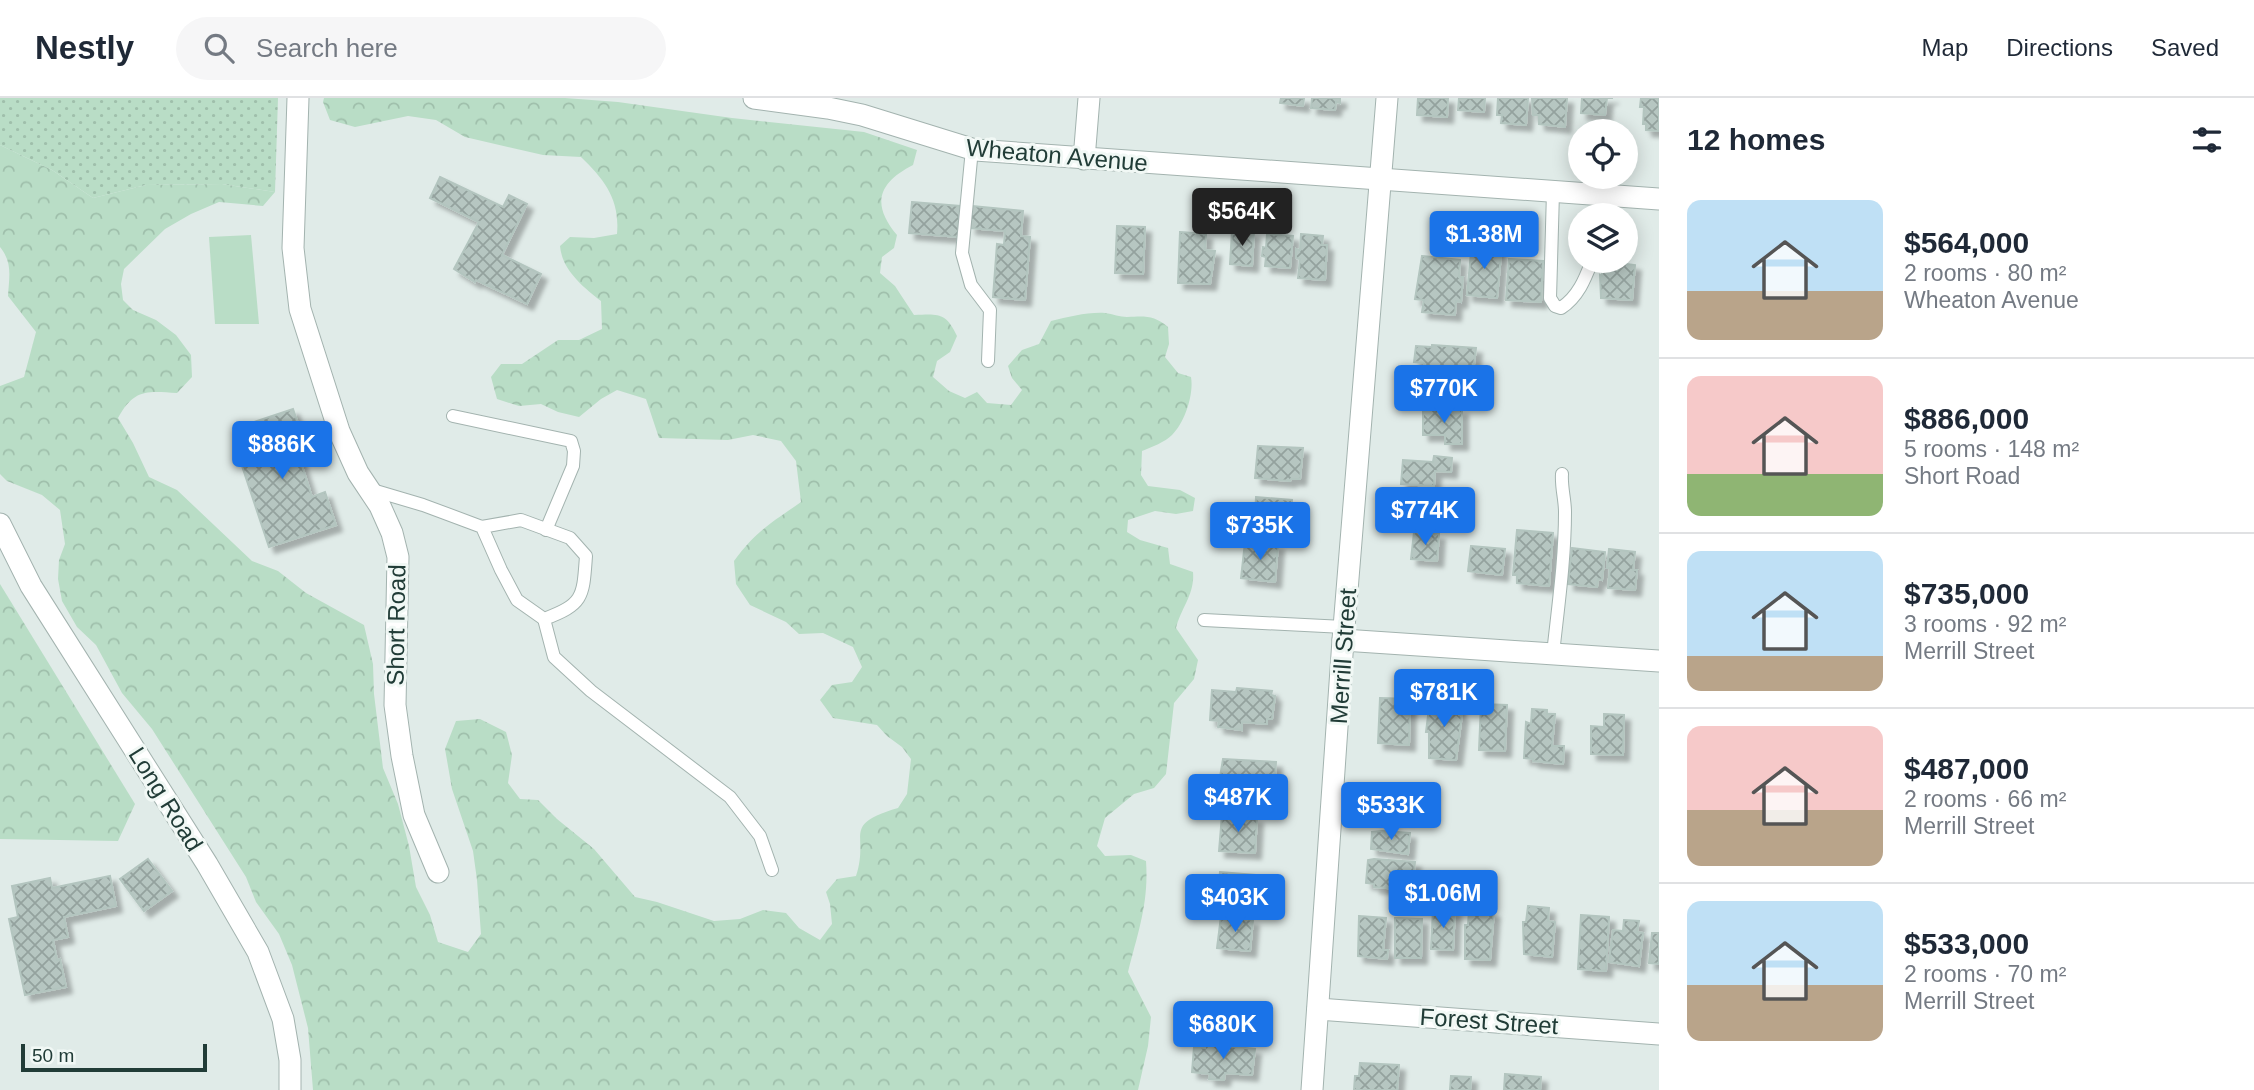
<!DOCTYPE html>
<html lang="en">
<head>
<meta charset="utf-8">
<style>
	body { margin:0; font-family:Helvetica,sans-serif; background:#f6f6f7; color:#1f2937; height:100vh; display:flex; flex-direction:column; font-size:26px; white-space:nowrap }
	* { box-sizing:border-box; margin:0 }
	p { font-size:23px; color:#747a83 }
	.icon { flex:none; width:38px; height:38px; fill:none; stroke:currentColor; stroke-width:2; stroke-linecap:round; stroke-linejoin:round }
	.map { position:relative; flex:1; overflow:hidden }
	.side { display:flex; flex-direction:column; background:#fff; width:595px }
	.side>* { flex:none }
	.tools { position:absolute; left:1568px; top:21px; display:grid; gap:14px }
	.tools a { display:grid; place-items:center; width:70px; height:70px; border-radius:50%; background:#fff; box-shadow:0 4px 18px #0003; font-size:35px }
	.scale { position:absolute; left:21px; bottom:18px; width:186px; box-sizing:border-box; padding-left:7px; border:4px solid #213c37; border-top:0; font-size:19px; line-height:24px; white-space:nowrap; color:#213c37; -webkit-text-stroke:5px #f1f8f5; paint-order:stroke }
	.price { position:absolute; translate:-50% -60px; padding:0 16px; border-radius:7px; background:#1a73e8; color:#fff; font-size:23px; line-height:46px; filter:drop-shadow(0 2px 4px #0008) }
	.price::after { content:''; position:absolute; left:50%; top:42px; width:21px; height:16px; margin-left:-10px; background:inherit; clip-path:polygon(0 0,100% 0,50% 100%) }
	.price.on { background:#222; color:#fff }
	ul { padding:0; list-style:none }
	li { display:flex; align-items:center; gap:21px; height:175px; padding:0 28px }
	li+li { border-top:2px solid #e0e1e3 }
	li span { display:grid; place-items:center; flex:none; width:196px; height:140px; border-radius:14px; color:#555 }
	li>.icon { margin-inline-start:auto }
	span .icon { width:84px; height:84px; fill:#fffc; stroke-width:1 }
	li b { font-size:30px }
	h2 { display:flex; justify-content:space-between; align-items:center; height:84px; padding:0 28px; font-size:30px }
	header { display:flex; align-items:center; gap:42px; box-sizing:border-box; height:98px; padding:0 35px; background:#fff; border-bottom:2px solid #e0e1e3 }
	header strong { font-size:33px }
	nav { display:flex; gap:38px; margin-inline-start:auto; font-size:24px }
	.search { width:490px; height:63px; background:#f6f6f7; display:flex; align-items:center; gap:18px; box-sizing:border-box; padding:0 24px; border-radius:38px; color:#747a83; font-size:26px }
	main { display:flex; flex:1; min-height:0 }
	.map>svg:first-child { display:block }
	.grass { fill:url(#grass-dots) }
	.forest { fill:url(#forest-crowns) }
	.pitch { fill:#b9ddc6 }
	.building { fill:url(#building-cross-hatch); stroke:#b3c5bf; stroke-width:2; filter:url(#shadow) }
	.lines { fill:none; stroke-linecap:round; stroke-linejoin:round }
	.service-casing { stroke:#a3b3af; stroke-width:14 }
	.minor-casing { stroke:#a3b3af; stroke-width:23 }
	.service { stroke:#fff; stroke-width:12 }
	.minor { stroke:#fff; stroke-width:21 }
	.labels { text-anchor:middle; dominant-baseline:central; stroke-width:6; stroke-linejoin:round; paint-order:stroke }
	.street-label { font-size:24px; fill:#213c37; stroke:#f1f8f5 }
</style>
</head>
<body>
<header>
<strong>Nestly</strong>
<div class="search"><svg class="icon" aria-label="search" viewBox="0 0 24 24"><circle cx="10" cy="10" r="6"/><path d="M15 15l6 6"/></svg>Search here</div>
<nav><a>Map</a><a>Directions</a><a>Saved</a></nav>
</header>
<main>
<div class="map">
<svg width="1659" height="992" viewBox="0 0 1659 992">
	<defs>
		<pattern id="grass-dots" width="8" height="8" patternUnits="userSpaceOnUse" patternTransform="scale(1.75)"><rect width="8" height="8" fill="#b9ddc6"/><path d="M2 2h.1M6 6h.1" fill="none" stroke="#9fbfab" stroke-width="1.8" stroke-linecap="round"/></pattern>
		<pattern id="forest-crowns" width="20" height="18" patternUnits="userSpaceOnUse" patternTransform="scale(1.75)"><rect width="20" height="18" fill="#b9ddc6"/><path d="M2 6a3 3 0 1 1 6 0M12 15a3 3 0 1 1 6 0" fill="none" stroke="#9fbfab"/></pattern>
		<pattern id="building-cross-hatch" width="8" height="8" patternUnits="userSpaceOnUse" patternTransform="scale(1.75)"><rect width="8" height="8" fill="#b6c6c1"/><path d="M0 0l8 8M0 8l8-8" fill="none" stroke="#94a29e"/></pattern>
		<filter id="shadow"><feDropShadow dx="6" dy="6" stdDeviation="2" flood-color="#0004"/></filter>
	</defs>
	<rect width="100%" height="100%" fill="#e0ebe8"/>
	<polygon class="grass" points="0,0 278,0 275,94 222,86 146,87 93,100 52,72 0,47"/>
	<g class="forest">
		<path d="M324,0H565L618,4L732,20L864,34L917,52L913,67C878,85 871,106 897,137L894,150L882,159L880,175L895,188L914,217C938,216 946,214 957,238L950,254L937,263L933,279L949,293L965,300L977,294L987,305L1011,307L1022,292L1012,280L1008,268L1022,252L1039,246L1051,223C1069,219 1087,214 1105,215C1113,216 1120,219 1127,219C1145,218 1154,217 1168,229L1169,246L1165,259L1178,275L1191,279C1194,296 1185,324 1172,337C1165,344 1152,349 1142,353L1141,377L1148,388L1180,392L1195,400L1193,413L1176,416L1155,413L1128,422L1127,434L1140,442L1168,450L1170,466L1193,474C1195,496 1181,510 1176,530L1198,562L1194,581L1174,605L1166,676L1154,690L1134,696L1105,720L1097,748L1105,758L1131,757L1146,763C1149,805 1138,834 1128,874L1151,919L1148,948L1138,992H313L308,930L292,867L279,836L256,804L246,779L152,631L122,595L96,547L77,529L62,503L58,481L59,462L65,446L60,412L42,397L7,383L0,376V288L24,279L36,234L8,198C9,179 13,165 0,149V47L52,72L93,100L146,87L222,86L275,94L263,108L219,104L191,116L165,131L124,171L121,186L123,202L133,212L156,222L176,237L191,257L192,279L177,295C146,293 134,291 118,320L133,345L149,379L177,392L252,463L278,473L306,495L364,527L373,566L374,596L383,670L398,706L409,748L416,789L430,817L438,844L468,854L481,836L477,782L473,753L452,691L445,651L456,623L480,621L506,634L512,657L508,685L520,701L538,702L557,721L594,751L635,799L657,804L714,823L740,821L763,812L786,815L799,830L820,842L832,826L830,806L826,794L837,781L856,778C870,736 840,727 898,710L907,696L911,661L902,649L887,638L877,627L833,620L820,602L832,587L852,584L862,569L853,549L823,535L799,536L786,524L750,507L736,486L734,463C756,433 771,425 801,404L796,363L781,343L753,337L728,342L659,340L646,301L617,292L601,301L579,319L558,314L541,306L519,308L497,301L491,279L501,266H522L558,242H579L602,231L601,203C583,189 562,172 560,148L570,139L594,140L617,136C620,102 605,82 581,59L543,57L465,39L436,22L408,18L355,29L330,22L323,4Z"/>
		<polygon points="0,486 135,706 118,743 0,741"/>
	</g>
	<polygon class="pitch" points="251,137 259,226 215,226 209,139"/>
	<g class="building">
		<polygon points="1281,0 1304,0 1303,8 1280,5"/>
		<polygon points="1312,0 1340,0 1340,5 1336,4 1335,12 1311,10"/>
		<polygon points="1418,0 1448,0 1447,19 1417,17"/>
		<polygon points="1459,0 1485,0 1484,14 1458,12"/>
		<polygon points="1498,0 1528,0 1526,27 1501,25 1502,17 1497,17"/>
		<polygon points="1532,0 1567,0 1565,29 1539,26 1539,17 1533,17"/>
		<polygon points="1582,0 1613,0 1607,0 1605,17 1581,15"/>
		<polygon points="1641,0 1659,0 1659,33 1646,32 1646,26 1643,26 1644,9 1640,9"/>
		<polygon points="440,79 503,109 509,97 527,106 502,157 541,176 527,206 476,182 475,184 454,171 479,124 430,100"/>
		<polygon points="912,104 960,108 958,139 909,135"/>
		<polygon points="972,108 1023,113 1021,138 1030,139 1025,202 993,199 997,146 1004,147 1005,133 970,130"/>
		<polygon points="1117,128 1145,129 1143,176 1115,175"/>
		<polygon points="1232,133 1254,134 1252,168 1230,166"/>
		<polygon points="1180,134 1206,136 1205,152 1215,153 1210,186 1178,185"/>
		<polygon points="1267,136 1293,138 1290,170 1265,168 1266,159 1262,158 1263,149 1266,150"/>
		<polygon points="1301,136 1323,138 1322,147 1327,147 1325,182 1298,180 1300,161 1296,160 1296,151 1300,152"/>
		<polygon points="1474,146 1499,148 1498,157 1501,157 1497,200 1467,197 1471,154 1473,154"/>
		<polygon points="1422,158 1460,162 1459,179 1463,179 1461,204 1456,203 1455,217 1422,214 1424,202 1415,201"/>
		<polygon points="1509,161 1543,163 1541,204 1506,202"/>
		<polygon points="1603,163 1635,167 1632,202 1601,200 1600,177 1602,178"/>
		<polygon points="1432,247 1476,250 1473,275 1424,271 1424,265 1414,264 1416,248 1432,249"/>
		<polygon points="293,311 304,343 295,346 312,399 325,394 336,427 269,449 240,362 252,358 242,328"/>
		<polygon points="1462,311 1462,346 1445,346 1445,337 1423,337 1423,312"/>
		<polygon points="1258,348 1303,350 1300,381 1291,381 1290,383 1255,380"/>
		<polygon points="1434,358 1452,360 1451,374 1435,373 1434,388 1401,386 1403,362 1433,364"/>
		<polygon points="1400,395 1432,397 1430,422 1399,420"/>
		<polygon points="1256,399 1292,402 1290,435 1254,433"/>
		<polygon points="1517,432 1553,435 1549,488 1517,485 1517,477 1513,477"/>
		<polygon points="1414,434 1439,436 1437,463 1411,461"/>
		<polygon points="1245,444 1278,447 1275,484 1241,480"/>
		<polygon points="1471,448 1505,451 1502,477 1468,473"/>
		<polygon points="1572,450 1605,454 1602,482 1598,481 1597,489 1568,486"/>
		<polygon points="1609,451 1635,454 1633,472 1637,472 1635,492 1608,490 1610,470 1607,470"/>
		<polygon points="1237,590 1272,593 1271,597 1275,598 1272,621 1267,621 1267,626 1242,624 1242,632 1218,629 1219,623 1210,622 1212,592 1236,594"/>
		<polygon points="1380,600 1410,601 1409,647 1378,645"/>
		<polygon points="1430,602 1460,604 1459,617 1462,617 1456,662 1429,660 1429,634 1426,634"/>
		<polygon points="1481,606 1507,607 1505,653 1479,652"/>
		<polygon points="1532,611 1547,612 1547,616 1555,616 1552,648 1564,648 1563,666 1533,663 1533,661 1524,660 1526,624 1531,626"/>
		<polygon points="1604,616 1624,617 1623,657 1591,656 1591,628 1604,629"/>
		<polygon points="1223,661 1276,664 1274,695 1221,693 1222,685 1219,685"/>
		<polygon points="1377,688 1410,691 1408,720 1374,718 1374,691 1376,691"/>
		<polygon points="1222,717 1257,720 1255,755 1219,753"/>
		<polygon points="1382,733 1410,735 1408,756 1371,751 1372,734"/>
		<polygon points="148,761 172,793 144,813 120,781"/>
		<polygon points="1374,761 1415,764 1412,792 1374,789 1374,786 1366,785 1368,762"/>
		<polygon points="1220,774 1255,777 1253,805 1217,802"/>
		<polygon points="110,778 116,808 64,819 68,839 53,842 57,862 60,861 66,889 25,897 9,821 18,819 12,788 50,780 52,790"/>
		<polygon points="1528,808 1549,810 1548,823 1555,824 1552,859 1524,856 1523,824 1526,824"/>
		<polygon points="1433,811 1455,812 1453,852 1431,851"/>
		<polygon points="1469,812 1494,814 1490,862 1465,861 1465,827 1468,827"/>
		<polygon points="1581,817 1609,819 1606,873 1578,871"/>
		<polygon points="1221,818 1253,822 1250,853 1217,850"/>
		<polygon points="1359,818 1386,820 1383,852 1388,852 1387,861 1358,858"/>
		<polygon points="1395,820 1422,821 1421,860 1395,860"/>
		<polygon points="1624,822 1639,823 1637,834 1643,835 1639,868 1609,864 1613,832 1623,833"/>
		<polygon points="1652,835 1659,835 1659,866 1649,865"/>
		<polygon points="1205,946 1255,951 1252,977 1225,975 1224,982 1209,981 1210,976 1192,974 1194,949 1205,950"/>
		<polygon points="1360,965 1399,967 1397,992 1354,992 1355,978 1359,978"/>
		<polygon points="1505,976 1541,979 1540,992 1504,992"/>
		<polygon points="1451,978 1471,979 1470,992 1450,992"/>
	</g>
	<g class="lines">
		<g class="service-casing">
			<g id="service">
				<polyline points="972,51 962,155 971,187 990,212 988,263"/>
				<path d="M1553,94L1550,200L1555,208L1561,210C1578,199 1585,181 1592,163"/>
				<polyline points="1603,117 1607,97"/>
				<polyline points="453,318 571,343 574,353 573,368 546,432"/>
				<path d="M369,391L423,407L482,429L521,422L570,440L586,458C583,499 584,506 544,521L517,502L501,472L482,429"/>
				<polyline points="544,521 554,559 591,593 730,699 760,738 772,772"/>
				<polyline points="1204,522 1344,529"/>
				<path d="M1553,556C1558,509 1565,461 1565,414C1565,401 1561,389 1562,376"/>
			</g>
		</g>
		<g class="minor-casing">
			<g id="minor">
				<polyline points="298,0 293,150 300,211 339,333 358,375 380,408 392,435 398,459 395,607 402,658 414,717 438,774"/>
				<polyline points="754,0 828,10 862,17 975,52 1659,101"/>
				<polyline points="1084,61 1089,0"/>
				<polyline points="0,426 31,488 207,766 258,854 283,921 290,962 290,992"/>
				<polyline points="1343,542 1659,563"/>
				<polyline points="1318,911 1659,936"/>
				<polyline points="1312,992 1343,542 1387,0"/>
			</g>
		</g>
		<use href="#service" class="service"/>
		<use href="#minor" class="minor"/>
	</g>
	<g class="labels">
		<g class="street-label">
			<text transform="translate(1057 57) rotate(5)">Wheaton Avenue</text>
			<text transform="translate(396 527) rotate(-89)">Short Road</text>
			<text transform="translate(1343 558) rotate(-86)">Merrill Street</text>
			<text transform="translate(166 701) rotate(58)">Long Road</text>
			<text transform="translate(1489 923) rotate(4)">Forest Street</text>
		</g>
	</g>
</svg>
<div class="tools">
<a><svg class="icon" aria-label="locate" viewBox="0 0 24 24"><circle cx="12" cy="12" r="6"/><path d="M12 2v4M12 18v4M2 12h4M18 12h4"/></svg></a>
<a><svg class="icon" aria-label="layers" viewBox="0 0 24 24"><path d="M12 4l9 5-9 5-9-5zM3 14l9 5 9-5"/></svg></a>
</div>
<div class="scale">50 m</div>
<b class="price on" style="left:1242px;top:150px">$564K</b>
<b class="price" style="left:1484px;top:173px">$1.38M</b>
<b class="price" style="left:1444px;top:327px">$770K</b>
<b class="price" style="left:282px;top:383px">$886K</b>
<b class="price" style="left:1425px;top:449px">$774K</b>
<b class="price" style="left:1260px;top:464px">$735K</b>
<b class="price" style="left:1444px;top:631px">$781K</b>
<b class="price" style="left:1238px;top:736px">$487K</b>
<b class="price" style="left:1391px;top:744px">$533K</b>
<b class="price" style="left:1443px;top:832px">$1.06M</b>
<b class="price" style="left:1235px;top:836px">$403K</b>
<b class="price" style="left:1223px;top:963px">$680K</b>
</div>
<section class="side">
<h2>12 homes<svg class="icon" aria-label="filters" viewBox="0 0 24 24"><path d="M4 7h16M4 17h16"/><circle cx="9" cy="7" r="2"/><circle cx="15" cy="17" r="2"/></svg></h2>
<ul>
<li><span style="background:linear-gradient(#bfe0f5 65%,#b9a48a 0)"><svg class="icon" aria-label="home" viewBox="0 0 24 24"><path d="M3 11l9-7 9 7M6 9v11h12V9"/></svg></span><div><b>$564,000</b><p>2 rooms · 80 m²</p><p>Wheaton Avenue</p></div></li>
<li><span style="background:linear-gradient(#f6c9c9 70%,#8fb573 0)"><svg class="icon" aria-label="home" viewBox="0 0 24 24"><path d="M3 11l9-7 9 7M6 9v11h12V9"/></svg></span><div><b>$886,000</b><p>5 rooms · 148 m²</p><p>Short Road</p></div></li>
<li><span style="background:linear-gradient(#bfe0f5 75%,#b9a48a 0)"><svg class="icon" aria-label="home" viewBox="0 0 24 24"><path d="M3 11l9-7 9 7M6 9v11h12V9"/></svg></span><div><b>$735,000</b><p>3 rooms · 92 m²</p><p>Merrill Street</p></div></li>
<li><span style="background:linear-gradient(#f6c9c9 60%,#b9a48a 0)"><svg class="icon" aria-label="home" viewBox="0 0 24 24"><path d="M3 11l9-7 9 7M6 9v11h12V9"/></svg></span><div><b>$487,000</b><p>2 rooms · 66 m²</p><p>Merrill Street</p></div></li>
<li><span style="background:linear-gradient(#bfe0f5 60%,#b9a48a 0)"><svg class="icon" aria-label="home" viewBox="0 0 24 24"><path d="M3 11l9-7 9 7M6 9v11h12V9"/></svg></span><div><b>$533,000</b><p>2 rooms · 70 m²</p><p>Merrill Street</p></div></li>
</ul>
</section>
</main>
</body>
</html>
